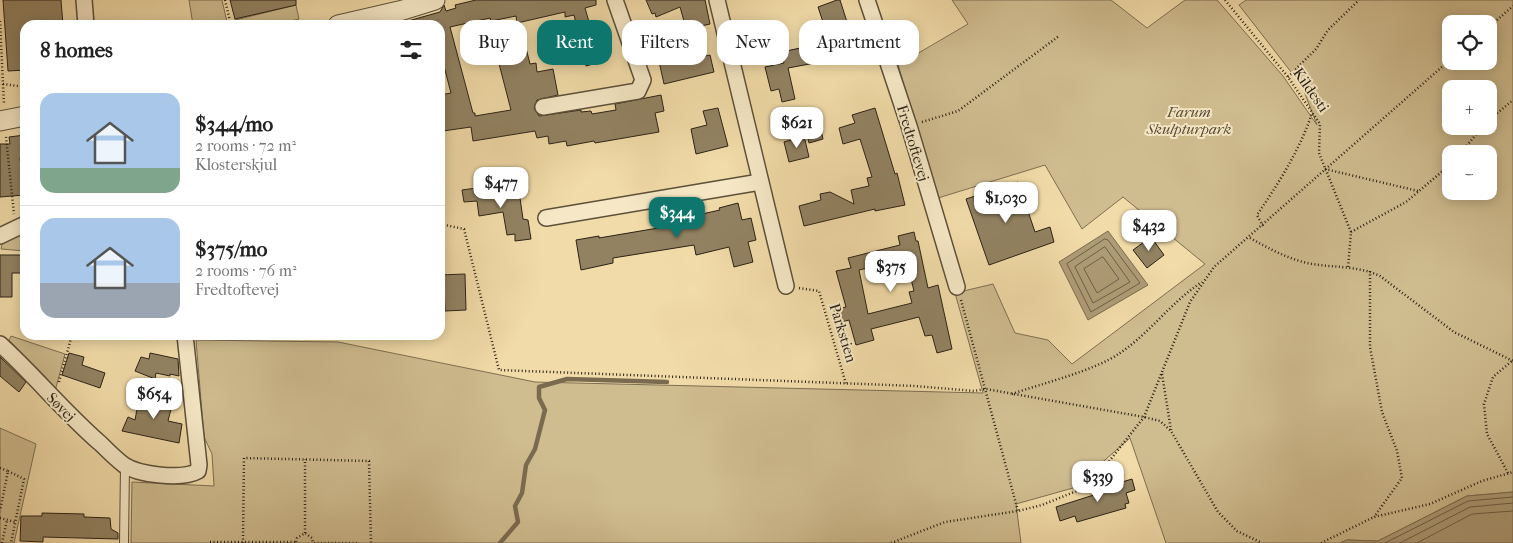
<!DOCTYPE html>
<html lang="en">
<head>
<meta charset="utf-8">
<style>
	body { margin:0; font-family:"IM FELL French Canon",serif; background:#f2f2f2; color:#222; height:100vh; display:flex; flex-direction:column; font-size:19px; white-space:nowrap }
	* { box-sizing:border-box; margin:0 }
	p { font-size:16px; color:#767676 }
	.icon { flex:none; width:28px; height:28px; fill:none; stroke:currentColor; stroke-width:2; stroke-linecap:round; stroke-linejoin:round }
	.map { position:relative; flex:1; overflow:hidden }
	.side { position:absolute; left:20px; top:20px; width:425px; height:320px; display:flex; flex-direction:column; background:#fff; border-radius:15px; box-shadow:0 2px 12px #0003 }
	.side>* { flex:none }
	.guide { position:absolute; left:460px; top:20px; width:475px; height:45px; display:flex; gap:10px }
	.controls { position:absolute; left:1442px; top:15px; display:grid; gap:10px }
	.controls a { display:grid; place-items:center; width:55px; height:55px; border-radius:10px; background:#fff; box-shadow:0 2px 12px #0003; font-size:25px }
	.price { position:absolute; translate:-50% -42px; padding:0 11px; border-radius:10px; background:#fff; color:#222; font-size:16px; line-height:32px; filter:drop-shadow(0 1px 2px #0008) }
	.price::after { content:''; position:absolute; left:50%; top:30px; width:15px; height:11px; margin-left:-8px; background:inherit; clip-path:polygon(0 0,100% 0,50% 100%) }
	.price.on { background:#0f766e; color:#fff }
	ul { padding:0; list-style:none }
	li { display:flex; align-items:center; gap:15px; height:125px; padding:0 20px }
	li+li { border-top:1px solid #e0e0e0 }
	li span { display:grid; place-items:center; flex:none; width:140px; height:100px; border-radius:15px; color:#555 }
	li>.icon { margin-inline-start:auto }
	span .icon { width:60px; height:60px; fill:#fffc; stroke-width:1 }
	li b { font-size:21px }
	h2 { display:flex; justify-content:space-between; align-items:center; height:60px; padding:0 20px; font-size:21px }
	.pill { padding:0 18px; border-radius:15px; background:#fff; box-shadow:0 2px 12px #0003; font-size:18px; line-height:45px }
	.pill.on { background:#0f766e; color:#fff }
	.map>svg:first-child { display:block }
	.green { fill:#cfbc8f; stroke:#7d6f52; fill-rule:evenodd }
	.water { fill:#ae9c76; stroke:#7a6b50 }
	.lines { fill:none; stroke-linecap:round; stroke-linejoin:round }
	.shore { stroke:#6c5f46; stroke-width:1 }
	.stream { stroke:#7a6b50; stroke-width:4.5 }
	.building { fill:#928262; stroke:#2b2216; fill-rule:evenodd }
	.service-casing { stroke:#5c503a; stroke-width:10 }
	.minor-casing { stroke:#5c503a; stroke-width:18 }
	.tertiary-casing { stroke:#5c503a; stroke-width:21 }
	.path { stroke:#2b2216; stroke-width:2.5; stroke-dasharray:1 2.5; stroke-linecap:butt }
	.service { stroke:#f6e8c6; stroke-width:8 }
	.minor { stroke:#f6e8c6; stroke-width:15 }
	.tertiary { stroke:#f6e8c6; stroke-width:19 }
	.labels { text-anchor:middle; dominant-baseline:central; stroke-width:4; stroke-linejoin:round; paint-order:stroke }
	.street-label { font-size:15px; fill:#2b2216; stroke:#f6e8c6 }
	.park-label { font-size:15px; font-style:italic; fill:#544834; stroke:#f6e8c6 }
</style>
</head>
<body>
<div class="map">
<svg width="1513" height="543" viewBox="0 0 1513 543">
	<rect width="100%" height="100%" fill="#f1dba8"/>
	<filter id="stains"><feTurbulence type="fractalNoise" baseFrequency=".004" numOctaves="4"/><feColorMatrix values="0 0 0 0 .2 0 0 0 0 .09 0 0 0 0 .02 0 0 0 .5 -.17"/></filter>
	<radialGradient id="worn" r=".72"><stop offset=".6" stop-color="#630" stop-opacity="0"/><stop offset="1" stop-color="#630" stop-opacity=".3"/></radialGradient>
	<g class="green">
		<polygon points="189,0 222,0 227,22 296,5 299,19 274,25 193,25"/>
		<path d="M952,0H1111L1147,28L1185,0H1217L1283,76L1317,125L1302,86L1239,5L1246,0H1513V492L1467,496L1378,541L1347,540L1340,543H1166L1130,438L1073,488L1016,504L1021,543H131L132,482L214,486L212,454L204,437L196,340L338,342L535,382L983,393L955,293L993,284L1015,333L1048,340L1072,364L1205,264L1123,197L1082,229L1045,165L938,198L898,65L968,24ZM1451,24H1489V61H1451ZM1451,89H1489V126H1451ZM1451,154H1489V191H1451Z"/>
		<polygon points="25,232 25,251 1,249 2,244"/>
		<polygon points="11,336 65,354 55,391 9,340"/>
		<polygon points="0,428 36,444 14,543 0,543"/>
	</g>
	<g class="water">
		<polygon points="1108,231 1148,285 1088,320 1059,262"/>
		<polygon points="1513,492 1513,543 1340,543 1347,540 1378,541 1467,496"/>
	</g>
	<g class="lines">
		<g class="shore">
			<polygon points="1105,239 1108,240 1140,283 1091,312 1067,264"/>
			<polygon points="1105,247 1130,282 1093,303 1075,267"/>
			<polygon points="1103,257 1119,279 1097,293 1084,269"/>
			<polyline points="1385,543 1468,501 1513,497"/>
			<polyline points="1400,543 1470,507 1513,503"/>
			<polyline points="1417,543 1472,514 1513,511"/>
		</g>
		<polyline class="stream" points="500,543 518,522 515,506 522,493 526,465 535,449 545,410 539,398 539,387 567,379 667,382"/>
	</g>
	<g class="building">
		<polygon points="3,0 61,0 63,25 25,25 25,70 8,71"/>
		<polygon points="230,0 296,0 296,5 235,19"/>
		<polygon points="476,0 596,0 596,5 585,8 589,22 598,21 608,60 586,66 574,15 565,17 565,12 517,23 516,16 491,21 490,18 450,27 473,113 475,113 475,116 511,110 497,56 526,48 530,64 536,63 537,72 553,69 558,95 537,100 534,108 539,116 581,110 581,112 591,111 592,114 616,110 615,104 661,95 664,111 655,113 659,132 595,143 594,141 567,146 566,141 549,144 548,136 537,138 535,131 473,141 471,127 443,131 440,95 451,93 440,51 440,25 409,25 408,21 440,12 444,5 446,11 456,8 455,5"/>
		<polygon points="646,0 705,0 710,24 692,28 690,21 684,21 680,7 656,17 655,13 652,14"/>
		<polygon points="837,0 840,0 856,50 815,63 788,68 795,99 782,102 779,89 771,91 765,67 784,63 782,52 809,46 805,31 824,25 818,7"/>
		<polygon points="698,47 701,57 710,55 714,72 664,84 658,57"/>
		<polygon points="718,108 728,146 696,154 691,129 707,125 703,111"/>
		<polygon points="875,108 895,174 897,173 905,205 875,211 875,209 804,226 799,206 821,200 820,194 830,192 854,204 851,190 869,186 867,178 872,177 860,139 843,144 839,128 855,123 852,115"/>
		<polygon points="820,126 823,139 809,143 806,130"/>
		<polygon points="25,135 25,157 20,158 24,195 0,197 0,144 10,144 9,137"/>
		<polygon points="804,136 809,157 789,162 784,142"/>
		<polygon points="1018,182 1035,232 1050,227 1054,242 989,265 966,199"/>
		<polygon points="499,185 500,194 519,191 523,219 528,220 531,239 515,241 515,234 507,235 503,212 479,216 477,201 464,202 462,190"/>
		<polygon points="738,203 742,220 751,218 756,240 748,242 753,262 734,267 729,247 696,255 694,245 613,258 613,263 581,270 576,240 599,236 599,238 676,225 675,220 720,210 719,208"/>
		<path d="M914,232L916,241H918L928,288L938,285L952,349L937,353L932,335L925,336L919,317L871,329L874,340L856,345L849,320L838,323L834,310L846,307L836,271L851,268L848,258L900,245L898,236ZM906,259L914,291L909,292L912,303L868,314L859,270Z"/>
		<polygon points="1151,237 1164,255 1147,268 1133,250"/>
		<polygon points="0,255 25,255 25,273 12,273 12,297 0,297"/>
		<polygon points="465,274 466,310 445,311 444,290 440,290 440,275"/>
		<polygon points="69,353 84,357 82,365 105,373 100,388 62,375"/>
		<polygon points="150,353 178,359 179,376 170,374 170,376 156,373 155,379 135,371 141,357 149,359"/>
		<polygon points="0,357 26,382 19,392 0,376"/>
		<polygon points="140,393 173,401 168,421 182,424 179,443 122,431 128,417 135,420"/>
		<polygon points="1132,479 1135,490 1126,493 1129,503 1125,504 1126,508 1077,522 1075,516 1060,521 1056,507 1100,493 1099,489"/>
		<polygon points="42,513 84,514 84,517 110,518 111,529 118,533 118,539 43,537 43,542 20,541 21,516 42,516"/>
	</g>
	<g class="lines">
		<g class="service-casing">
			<polyline id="service" points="124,543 125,466"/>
		</g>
		<g class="minor-casing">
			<g id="minor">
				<polyline points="84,0 86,25"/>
				<polyline points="717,0 786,286"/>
				<polyline points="867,0 909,126 957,287"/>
				<polyline points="543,107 638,91 643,80 615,0"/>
				<polyline points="546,218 760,182"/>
				<polyline points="0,236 25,224"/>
				<path d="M0,344C35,376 65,413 101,444C108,451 116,459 124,465C139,475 182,480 198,471L199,465L185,335"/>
			</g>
		</g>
		<g class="tertiary-casing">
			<g id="tertiary">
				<polyline points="338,25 403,10 435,0"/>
				<polyline points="0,121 25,116"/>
			</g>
		</g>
		<g class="path">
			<polyline points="225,0 231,25"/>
			<polyline points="1225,0 1288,77 1320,124 1319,153 1351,232 1348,268"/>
			<polyline points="0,21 3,84 25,87"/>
			<polyline points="1489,27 1513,6"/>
			<polyline points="1288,77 1316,49 1328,30 1359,0"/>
			<polyline points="3,84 4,104"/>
			<polyline points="1489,120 1513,100"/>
			<polyline points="922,122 958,111 1059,36"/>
			<polyline points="6,137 14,214"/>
			<polyline points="1460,154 1483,126"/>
			<polyline points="1325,169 1418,191"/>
			<polyline points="440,224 464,229 499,370 915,386 974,391 986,389 1144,417 1160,421 1171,431 1218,512 1237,531 1262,543"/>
			<path d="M1263,226L1257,215C1278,184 1300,150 1312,113"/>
			<polyline points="1351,232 1406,202 1451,164"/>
			<path d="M1250,238C1268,248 1286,258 1307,263C1331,268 1357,265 1380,276L1454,332L1513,361"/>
			<polyline points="1370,271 1370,347 1382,412 1397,451 1402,478 1374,517"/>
			<polyline points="799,288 819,291 846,384"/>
			<polyline points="961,300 1018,511"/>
			<polyline points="1162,374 1171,430"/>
			<polyline points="59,382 72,335"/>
			<path d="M1012,394C1043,383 1094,371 1120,353C1150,333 1171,302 1202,282"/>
			<polyline points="0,468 8,471 0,511"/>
			<polyline points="8,471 24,479 11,543"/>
			<polyline points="1508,473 1487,434 1484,404 1493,377 1513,360"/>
			<polyline points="0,518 15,522"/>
			<polyline points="305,533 305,459"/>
			<polyline points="210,542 296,542"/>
			<polyline points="296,542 297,538 305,533 312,538 313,543"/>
			<polyline points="2,543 7,520"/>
			<polyline points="243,543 244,458 369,461 371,543"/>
			<polyline points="314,543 357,543"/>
			<polyline points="891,543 945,522 1018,511 1042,505 1079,490 1107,464 1144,417 1190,302 1214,267 1451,59"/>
			<polyline points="1321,543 1374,517 1430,504 1482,481 1513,472"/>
		</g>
		<use href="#service" class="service"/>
		<use href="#minor" class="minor"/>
		<use href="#tertiary" class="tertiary"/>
	</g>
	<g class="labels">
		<g class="street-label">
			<text transform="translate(1311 90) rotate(55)">Kildesti</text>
			<text transform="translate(913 143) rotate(73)">Fredtoftevej</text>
			<text transform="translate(843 333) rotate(73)">Parkstien</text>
			<text transform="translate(61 407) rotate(46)">Søvej</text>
		</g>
		<g class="park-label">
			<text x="1189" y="112">Farum<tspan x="1189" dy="17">Skulpturpark</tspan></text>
		</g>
	</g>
	<rect width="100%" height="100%" filter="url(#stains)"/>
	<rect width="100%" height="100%" fill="url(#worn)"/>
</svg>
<div class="controls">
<a><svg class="icon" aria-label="locate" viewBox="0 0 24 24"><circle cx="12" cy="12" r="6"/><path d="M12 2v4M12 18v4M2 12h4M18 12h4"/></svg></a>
<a>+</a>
<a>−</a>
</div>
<b class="price" style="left:797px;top:149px">$621</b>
<b class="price" style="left:501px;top:209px">$477</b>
<b class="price" style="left:1006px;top:224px">$1,030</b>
<b class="price on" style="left:677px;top:239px">$344</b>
<b class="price" style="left:1149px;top:252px">$432</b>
<b class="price" style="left:891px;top:293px">$375</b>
<b class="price" style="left:154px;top:420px">$654</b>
<b class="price" style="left:1098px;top:503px">$339</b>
<div class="guide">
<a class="pill">Buy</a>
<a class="pill on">Rent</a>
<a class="pill">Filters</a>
<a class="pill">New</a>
<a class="pill">Apartment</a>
</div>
<section class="side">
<h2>8 homes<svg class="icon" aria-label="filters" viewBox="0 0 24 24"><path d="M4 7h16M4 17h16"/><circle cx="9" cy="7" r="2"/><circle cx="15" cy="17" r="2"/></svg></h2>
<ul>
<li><span style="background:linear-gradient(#a9c7e8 75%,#7fa58c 0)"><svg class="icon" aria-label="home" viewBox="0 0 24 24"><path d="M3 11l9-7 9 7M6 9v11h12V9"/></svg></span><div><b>$344/mo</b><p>2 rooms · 72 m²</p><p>Klosterskjul</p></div></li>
<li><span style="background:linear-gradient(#a9c7e8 65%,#9aa5b1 0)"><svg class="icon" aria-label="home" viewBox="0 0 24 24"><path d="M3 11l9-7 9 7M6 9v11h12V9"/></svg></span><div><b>$375/mo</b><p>2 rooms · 76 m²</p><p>Fredtoftevej</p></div></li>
</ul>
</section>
</div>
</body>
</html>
